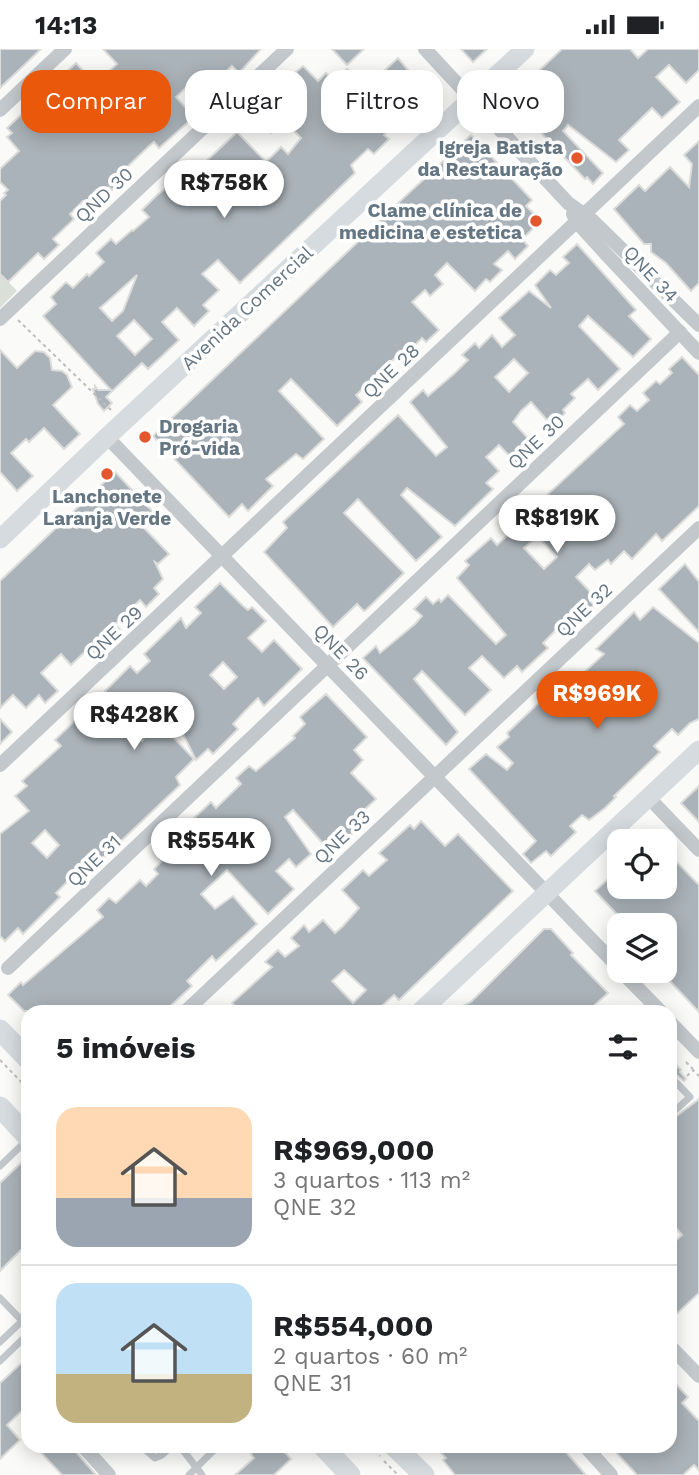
<!DOCTYPE html>
<html lang="pt">
<head>
<meta charset="utf-8">
<style>
	body { margin:0; font-family:"Work Sans",sans-serif; background:#f6f6f6; color:#202124; height:100vh; display:flex; flex-direction:column; font-size:26px; white-space:nowrap }
	* { box-sizing:border-box; margin:0 }
	p { font-size:23px; color:#757577 }
	.icon { flex:none; width:38px; height:38px; fill:none; stroke:currentColor; stroke-width:2; stroke-linecap:round; stroke-linejoin:round }
	.map { position:relative; flex:1; overflow:hidden }
	.details { position:absolute; left:21px; top:956px; width:656px; height:448px; display:flex; flex-direction:column; background:#fff; border-radius:21px; box-shadow:0 4px 18px #0003 }
	.details>* { flex:none }
	.hud { position:absolute; left:21px; top:21px; width:658px; height:63px; display:flex; gap:14px }
	.controls { position:absolute; left:607px; top:780px; display:grid; gap:14px }
	.controls a { display:grid; place-items:center; width:70px; height:70px; border-radius:14px; background:#fff; box-shadow:0 4px 18px #0003; font-size:35px }
	.price { position:absolute; translate:-50% -60px; padding:0 16px; border-radius:24px; background:#fff; color:#222; font-size:23px; line-height:46px; filter:drop-shadow(0 2px 4px #0008) }
	.price::after { content:''; position:absolute; left:50%; top:42px; width:21px; height:16px; margin-left:-10px; background:inherit; clip-path:polygon(0 0,100% 0,50% 100%) }
	.price.current { background:#ea580c; color:#fff }
	ul { padding:0; list-style:none }
	li { display:flex; align-items:center; gap:21px; height:175px; padding:0 35px }
	li+li { border-top:2px solid #e0e0e0 }
	li span { display:grid; place-items:center; flex:none; width:196px; height:140px; border-radius:21px; color:#555 }
	li>.icon { margin-inline-start:auto }
	span .icon { width:84px; height:84px; fill:#fffc; stroke-width:1 }
	li b { font-size:30px }
	h2 { display:flex; justify-content:space-between; align-items:center; height:84px; padding:0 35px; font-size:30px }
	.pill { padding:0 24px; border-radius:21px; background:#fff; box-shadow:0 4px 18px #0003; font-size:24px; line-height:63px }
	.pill.current { background:#ea580c; color:#fff }
	.status { display:flex; justify-content:space-between; align-items:center; height:49px; padding:0 35px; background:#fff; direction:ltr }
	.status svg { height:19px; fill:currentColor }
	.map>svg:first-child { display:block }
	.green { fill:#dadfd7 }
	.building { fill:#aab3b9; stroke:#dcdcda; stroke-width:2; fill-rule:evenodd }
	.lines { fill:none; stroke-linecap:round; stroke-linejoin:round }
	.path { stroke:#bbbfc2; stroke-width:2; stroke-dasharray:3.5 3.5; stroke-linecap:butt }
	.service { stroke:#c3c8cc; stroke-width:7 }
	.minor { stroke:#c3c8cc; stroke-width:14 }
	.secondary { stroke:#d6dbdf; stroke-width:19 }
	.primary { stroke:#d6dbdf; stroke-width:21 }
	.poi-dot { fill:#e4572e; stroke:#fff; stroke-width:2.5 }
	.labels { text-anchor:middle; dominant-baseline:central; stroke-width:7; stroke-linejoin:round; paint-order:stroke }
	.poi-label { font-size:19px; font-weight:bold; fill:#657683; stroke:#fff; text-anchor:end }
	.street-label { font-size:19px; fill:#657683; stroke:#fff }
</style>
</head>
<body>
<div class="status"><b>14:13</b><svg viewBox="0 0 49 12"><path d="M0 12V9h3v3zM5 12V6h3v6zM10 12V3h3v9zM15 12V0h3v12zM26 1h20v11H26zM47 4h2v5h-2z"/></svg></div>
<div class="map">
<svg width="699" height="1426" viewBox="0 0 699 1426">
	<rect width="100%" height="100%" fill="#fafaf8"/>
	<polygon class="green" points="0,224 17,242 0,259"/>
	<g class="building">
		<polygon points="0,0 41,0 0,39"/>
		<polygon points="103,0 261,0 239,24 232,17 202,46 191,34 176,48 194,68 159,99 154,93 149,97 124,121 130,127 123,133 122,131 112,141 109,138 100,147 98,144 86,156 83,152 70,165 74,170 53,190 59,196 44,210 38,204 8,233 0,225 0,152 6,146 4,144 8,141 0,133 0,120 19,102 7,88 12,84 7,79 76,14 95,35 117,15"/>
		<polygon points="332,0 364,0 347,16"/>
		<polygon points="461,0 487,0 473,13"/>
		<polygon points="562,0 630,0 638,9 648,0 699,0 699,21 686,34 669,16 656,28 680,53 662,69 652,59 619,91 629,101 616,113 568,76 563,82 603,124 593,135 587,128 585,130 509,50"/>
		<path d="M398,9L421,37L423,35L430,42L415,57L420,63L406,76L400,70L384,86L389,90L374,105L368,100L351,116L355,124L240,234L218,211L202,225L219,241L203,256L209,262L194,277L177,259L162,273L179,291L148,320L142,314L127,328L106,348L112,354L104,362L98,355L93,340H95V337L98,341H111L43,267L56,255L51,248L66,233L73,239L87,225L89,227L104,213L96,204L111,190L116,195L132,181L133,182L149,168L142,161L157,146L174,133L179,138L237,83L266,113L281,98L288,105L301,89L284,72L271,84L253,69L268,55L262,48L277,34L283,40L298,26L296,23L303,17L318,32L326,24L334,32L347,20L382,56L400,39L384,22ZM137,226L123,262L112,272L100,259ZM134,271L152,290L135,306L117,287Z"/>
		<polygon points="471,86 532,151 526,157 541,172 522,190 528,197 515,210 508,202 494,215 502,221 490,233 486,230 475,242 447,214 435,226 443,235 430,247 425,241 412,253 439,281 426,293 422,289 410,301 407,298 381,322 356,346 362,353 337,377 291,330 279,342 324,390 303,410 296,405 266,430 273,437 248,462 242,455 229,468 153,387 382,170 380,165 394,158"/>
		<polygon points="699,92 699,234 691,242 666,214 651,203 651,195 644,195 614,160 639,136 645,142 670,118 689,138 692,115 684,106"/>
		<path d="M577,195L636,261L629,267L651,290L633,308L588,267L579,277L620,320L598,341L588,330L571,345L575,349L563,361L565,364L558,372L552,366L547,371L531,353L521,362L513,373L535,397L529,403L531,405L519,417L499,396L486,408L499,422L486,434L493,440L455,477L407,439L401,446L442,488L416,512L358,450L344,464L404,524L366,561L364,562L357,555L333,578L264,503L287,479L283,473L398,366L436,407L447,398L410,353L423,341L428,347L455,324L468,311L462,306L475,294L479,299L492,286L502,298L515,286L499,269L529,242L551,259L535,236L550,221L556,226L569,214L563,208ZM514,310L528,324L509,343L495,328Z"/>
		<polygon points="0,301 17,319 35,302 44,303 50,309 52,321 62,322 67,326 72,338 53,356 80,385 64,400 44,379 29,393 26,390 11,404 33,427 17,442 0,423"/>
		<polygon points="682,308 699,326 699,457 662,492 656,485 632,510 624,502 611,515 608,511 595,521 589,515 576,528 595,548 590,552 594,556 561,588 555,582 543,594 548,599 522,623 517,617 504,629 482,607 469,619 491,641 465,666 422,622 414,630 458,683 446,696 363,609 376,597 380,604 415,575 422,567 414,560 426,548 433,555 439,550 441,553 448,546 496,595 506,586 457,529 469,516 465,512 491,489 497,496 510,484 512,486 521,478 533,491 524,499 544,520 557,508 541,491 554,479 538,462 552,449 548,445 624,375 618,368 630,356 637,362 649,351 643,344 656,332 660,335 672,324 669,320"/>
		<polygon points="115,423 156,466 143,478 169,505 158,515 155,513 163,530 154,539 159,545 146,558 140,551 115,575 121,582 108,594 106,591 94,604 89,599 71,616 61,605 41,624 58,642 45,654 39,646 26,659 13,646 0,659 0,532"/>
		<polygon points="685,515 699,533 699,583 659,540"/>
		<path d="M220,534L243,557L248,561L252,558L266,572L248,589L262,603L274,591L302,620L264,657L258,649L245,662L233,675L238,680L213,705L208,700L196,711L183,685L189,679L160,649L147,661L194,710L176,728L180,736L99,813L93,807L56,844L60,848L23,885L18,879L5,892L0,887V785L29,762L15,747L27,737L22,732L61,697L55,691L93,654L142,692L144,689L105,642L130,617L137,624L150,612L144,605L181,569L186,579L201,564L195,558ZM223,613L237,628L224,640L210,626ZM45,781L59,796L47,809L32,794Z"/>
		<polygon points="653,558 699,594 699,670 690,674 678,686 672,680 654,697 660,703 614,747 616,748 605,759 589,771 582,766 570,777 576,783 551,807 546,802 531,814 523,805 536,792 469,720 486,705 507,721 513,714 497,698 509,688 507,684 545,648 551,653 563,642 557,635 570,623 577,630 604,605 596,600 634,563 640,571"/>
		<polygon points="326,645 367,688 354,701 363,711 351,724 376,750 364,761 370,768 344,792 341,788 328,800 293,761 285,768 311,805 296,818 289,810 276,822 294,840 268,865 227,821 201,845 215,860 233,847 257,875 216,912 212,907 187,932 192,937 165,962 24,962 8,946 21,933 23,936 103,868 97,861 109,849 116,854 140,831 146,837 158,825 154,820 166,808 160,801 211,753 216,759 241,735 236,729 249,717 256,722 295,689 293,687 305,675 300,668"/>
		<polygon points="0,670 12,683 0,695"/>
		<polygon points="699,737 699,773 681,754"/>
		<path d="M421,772L445,797L458,785L513,842L399,951L394,946L376,962H240L232,954L272,918L265,913L278,901L285,908L299,897L291,889L304,876L309,883L323,871L335,884L343,877L359,859L342,841L363,821L369,827L387,811L379,804L410,776L414,780ZM344,921L366,941L353,954L332,932Z"/>
		<polygon points="665,801 699,836 699,963 665,927 665,914 672,908 665,900 665,877 628,877 595,842 620,819 620,838 665,838"/>
		<polygon points="544,880 551,880 573,904 571,906 608,944 588,962 452,962 471,953"/>
		<polygon points="670,1009 681,1021 680,1023 686,1030 684,1032 670,1021"/>
		<polygon points="699,1050 699,1244 670,1271 670,1197 682,1186 670,1172 670,1072"/>
		<polygon points="21,1114 28,1121 28,1194 0,1222 0,1134"/>
		<polygon points="28,1308 28,1356 7,1376 20,1391 0,1410 0,1334"/>
		<polygon points="670,1329 688,1348 682,1354 699,1372 699,1421 694,1416 683,1426 637,1426 609,1396 670,1396"/>
		<polygon points="34,1396 70,1396 96,1426 62,1426"/>
		<polygon points="259,1396 278,1396 291,1410 274,1426 235,1426 254,1409 251,1405"/>
		<polygon points="434,1396 567,1396 564,1401 586,1426 455,1426 443,1411 446,1409"/>
	</g>
	<g class="lines">
		<g class="path">
			<polyline points="18,271 112,362"/>
			<polyline points="0,1011 28,1040"/>
			<polyline points="686,1013 693,1020"/>
			<polyline points="687,1027 693,1021 699,1027"/>
			<polyline points="370,1396 380,1407"/>
			<polyline points="384,1412 398,1426"/>
		</g>
		<g class="service">
			<polyline points="670,1027 690,1048 670,1066"/>
			<polyline points="0,1117 27,1091"/>
			<polyline points="0,1249 28,1278"/>
			<polyline points="0,1293 22,1272"/>
			<polyline points="0,1312 28,1285"/>
			<polyline points="140,1396 155,1409 162,1406 173,1396"/>
			<polyline points="179,1396 202,1426"/>
			<polyline points="189,1426 219,1396"/>
		</g>
		<g class="minor">
			<polyline points="425,0 568,154 593,172 699,276"/>
			<polyline points="0,61 65,0"/>
			<polyline points="573,165 577,173 606,205 699,304"/>
			<polyline points="0,270 287,0"/>
			<polyline points="107,388 620,920"/>
			<polyline points="0,716 699,57"/>
			<polyline points="648,748 699,801"/>
			<polyline points="8,919 680,283"/>
			<polyline points="621,922 660,962"/>
			<polyline points="186,962 699,479"/>
			<polyline points="670,973 699,1003"/>
			<polyline points="670,1297 699,1327"/>
			<polyline points="82,1396 109,1426"/>
			<polyline points="584,1396 611,1426"/>
		</g>
		<g class="secondary">
			<polyline points="0,490 107,388 525,0"/>
			<polyline points="421,962 699,701"/>
		</g>
		<g class="primary">
			<polyline points="0,981 28,1010"/>
			<polyline points="0,1058 28,1088"/>
			<polyline points="322,1396 350,1426"/>
			<polyline points="393,1396 424,1426"/>
		</g>
	</g>
	<g class="poi-dot">
		<circle cx="577" cy="109" r="7"/>
		<circle cx="536" cy="172" r="7"/>
		<circle cx="145" cy="388" r="7"/>
		<circle cx="107" cy="425" r="7"/>
	</g>
	<g class="labels">
		<g class="poi-label">
			<text x="563" y="98">Igreja Batista<tspan x="563" dy="22">da Restauração</tspan></text>
			<text x="522" y="161">Clame clínica de<tspan x="522" dy="22">medicina e estetica</tspan></text>
			<text x="159" y="377" text-anchor="start">Drogaria<tspan x="159" dy="22">Pró-vida</tspan></text>
			<text x="107" y="447" text-anchor="middle">Lanchonete<tspan x="107" dy="22">Laranja Verde</tspan></text>
		</g>
		<g class="street-label">
			<text transform="translate(104 146) rotate(-43)">QND 30</text>
			<text transform="translate(651 225) rotate(47)">QNE 34</text>
			<text transform="translate(247 259) rotate(-43)">Avenida Comercial</text>
			<text transform="translate(391 322) rotate(-43)">QNE 28</text>
			<text transform="translate(536 393) rotate(-43)">QNE 30</text>
			<text transform="translate(584 561) rotate(-43)">QNE 32</text>
			<text transform="translate(114 584) rotate(-43)">QNE 29</text>
			<text transform="translate(341 603) rotate(46)">QNE 26</text>
			<text transform="translate(342 788) rotate(-43)">QNE 33</text>
			<text transform="translate(94 812) rotate(-43)">QNE 31</text>
		</g>
	</g>
</svg>
<div class="controls">
<a><svg class="icon" aria-label="locate" viewBox="0 0 24 24"><circle cx="12" cy="12" r="6"/><path d="M12 2v4M12 18v4M2 12h4M18 12h4"/></svg></a>
<a><svg class="icon" aria-label="layers" viewBox="0 0 24 24"><path d="M12 4l9 5-9 5-9-5zM3 14l9 5 9-5"/></svg></a>
</div>
<b class="price" style="left:224px;top:171px">R$758K</b>
<b class="price" style="left:557px;top:506px">R$819K</b>
<b class="price current" style="left:597px;top:682px">R$969K</b>
<b class="price" style="left:134px;top:703px">R$428K</b>
<b class="price" style="left:211px;top:829px">R$554K</b>
<div class="hud">
<a class="pill current">Comprar</a>
<a class="pill">Alugar</a>
<a class="pill">Filtros</a>
<a class="pill">Novo</a>
</div>
<section class="details">
<h2>5 imóveis<svg class="icon" aria-label="filters" viewBox="0 0 24 24"><path d="M4 7h16M4 17h16"/><circle cx="9" cy="7" r="2"/><circle cx="15" cy="17" r="2"/></svg></h2>
<ul>
<li><span style="background:linear-gradient(#ffd9b3 65%,#9aa5b1 0)"><svg class="icon" aria-label="home" viewBox="0 0 24 24"><path d="M3 11l9-7 9 7M6 9v11h12V9"/></svg></span><div><b>R$969,000</b><p>3 quartos · 113 m²</p><p>QNE 32</p></div></li>
<li><span style="background:linear-gradient(#bfe0f5 65%,#c2b280 0)"><svg class="icon" aria-label="home" viewBox="0 0 24 24"><path d="M3 11l9-7 9 7M6 9v11h12V9"/></svg></span><div><b>R$554,000</b><p>2 quartos · 60 m²</p><p>QNE 31</p></div></li>
</ul>
</section>
</div>
</body>
</html>
